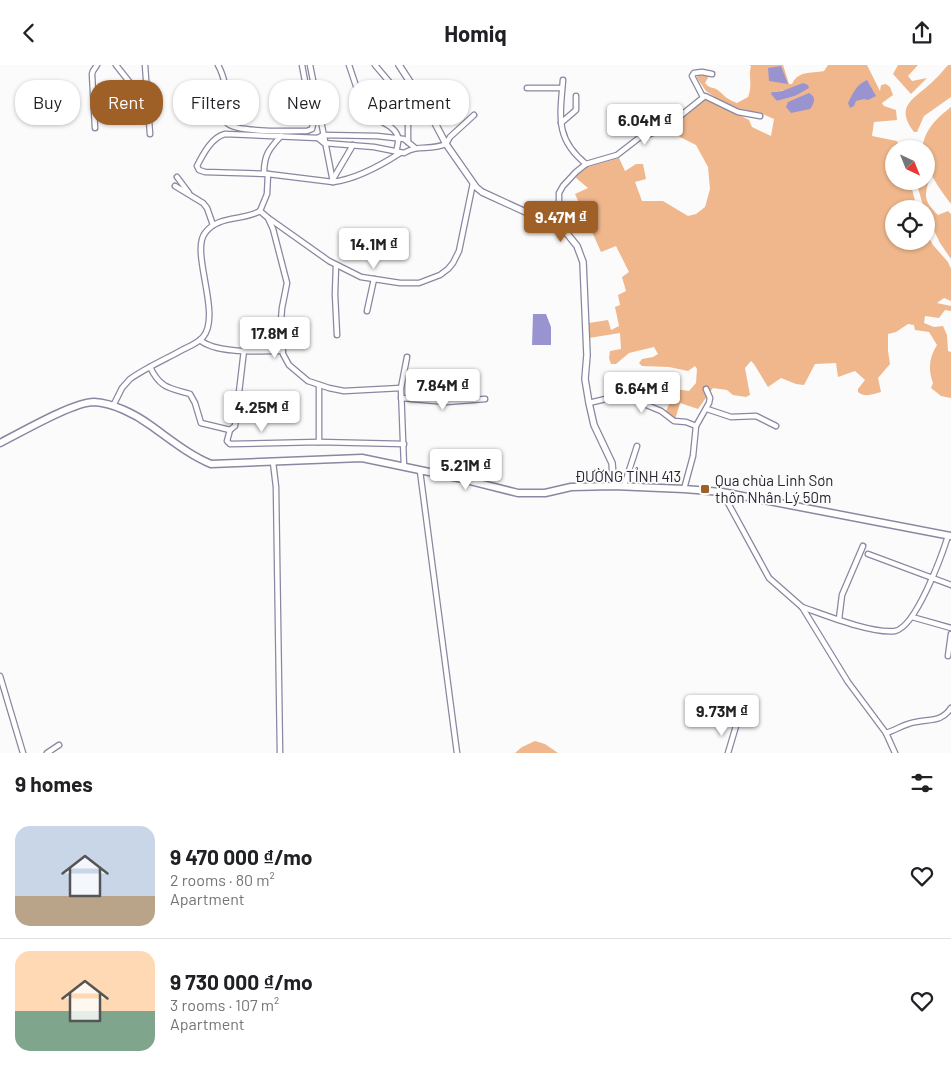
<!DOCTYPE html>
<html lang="en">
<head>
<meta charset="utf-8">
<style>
	body { margin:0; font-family:Barlow,sans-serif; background:#f2f2f2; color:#202124; height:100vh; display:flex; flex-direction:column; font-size:19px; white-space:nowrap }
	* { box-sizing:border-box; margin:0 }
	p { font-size:16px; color:#757577 }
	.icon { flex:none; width:28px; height:28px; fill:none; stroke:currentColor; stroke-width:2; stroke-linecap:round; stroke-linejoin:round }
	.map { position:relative; height:688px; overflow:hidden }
	.side { display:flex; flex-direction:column; background:#fff; flex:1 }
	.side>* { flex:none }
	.guide { position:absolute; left:15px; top:15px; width:500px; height:45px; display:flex; gap:10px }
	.needle { width:32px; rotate:137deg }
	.tools { position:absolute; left:885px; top:75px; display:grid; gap:10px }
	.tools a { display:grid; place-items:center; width:50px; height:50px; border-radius:50%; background:#fff; box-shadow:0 1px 4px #0004; font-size:25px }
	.price { position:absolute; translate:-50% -42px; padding:0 11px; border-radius:5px; background:#fff; color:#222; font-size:16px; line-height:32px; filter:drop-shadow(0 1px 2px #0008) }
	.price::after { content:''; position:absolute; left:50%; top:30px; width:15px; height:11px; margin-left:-8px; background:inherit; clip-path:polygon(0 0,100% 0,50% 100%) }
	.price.on { background:#9f6027; color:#fff }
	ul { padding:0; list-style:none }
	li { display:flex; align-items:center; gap:15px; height:125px; padding:0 15px }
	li+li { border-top:1px solid #e0e0e0 }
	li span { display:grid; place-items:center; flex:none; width:140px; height:100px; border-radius:15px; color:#555 }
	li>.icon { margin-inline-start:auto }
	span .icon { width:60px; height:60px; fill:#fffc; stroke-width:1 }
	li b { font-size:21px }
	h2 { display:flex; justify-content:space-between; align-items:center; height:60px; padding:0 15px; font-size:21px }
	.tag { padding:0 18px; border-radius:20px; background:#fff; box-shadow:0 1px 4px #0004; font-size:18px; line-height:45px }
	.tag.on { background:#9f6027; color:#fff }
	header { display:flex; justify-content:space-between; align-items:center; height:65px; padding:0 15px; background:#fff; font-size:22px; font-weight:700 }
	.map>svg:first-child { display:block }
	.forest { fill:#efb78b; fill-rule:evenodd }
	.water { fill:#9994d0 }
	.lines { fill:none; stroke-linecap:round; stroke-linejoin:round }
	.minor-casing { stroke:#8987a1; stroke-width:7 }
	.tertiary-casing { stroke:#8987a1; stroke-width:8 }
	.secondary-casing { stroke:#8987a1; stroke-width:9 }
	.minor { stroke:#fff; stroke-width:4.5 }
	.tertiary { stroke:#fff; stroke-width:5.5 }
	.secondary { stroke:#fff; stroke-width:6 }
	.poi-dot { fill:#9f6027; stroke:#fbfbfb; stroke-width:2 }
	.labels { text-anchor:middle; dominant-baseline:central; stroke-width:4; stroke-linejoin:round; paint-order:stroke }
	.street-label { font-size:15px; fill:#262530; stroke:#fbfbfb }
	.poi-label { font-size:15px; fill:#262530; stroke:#fbfbfb; text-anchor:start }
</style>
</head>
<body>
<header><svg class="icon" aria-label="back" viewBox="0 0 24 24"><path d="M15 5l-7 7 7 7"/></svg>Homiq<svg class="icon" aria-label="share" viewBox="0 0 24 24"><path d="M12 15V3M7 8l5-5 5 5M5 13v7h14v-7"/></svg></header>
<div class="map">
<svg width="951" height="688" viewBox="0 0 951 688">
	<rect width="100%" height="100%" fill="#fbfbfb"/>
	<g class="forest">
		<path d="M749,0H783L789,19H792C799,5 810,9 824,6L828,0H867L880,26L881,20L886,19L890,22L893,30L882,38L884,41L896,45L897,55L874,57L872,71L897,76L899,84H894V116H910L917,144H894V176H926V167L933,180L948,197L951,204V236L944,233L937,238L951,241V246L945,245L939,253L925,251L924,258L934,262L943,261L947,270L948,286L951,287V333L941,331L931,323L933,318C928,305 929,292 937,280L929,267L915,265L914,260L908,259L896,267L888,269V286L890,299L878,313L881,327C873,329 865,333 858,327V324L865,315L855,306L838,312L836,298L815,299L804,320L796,319L781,313L768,322L754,299L751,296L745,303L750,330L746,332L733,330L727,325L713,323L698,344L680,338L675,355L672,354L666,346L671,335L663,330L660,321L663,319L675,324L689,326L696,318L697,304L695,301L688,306L669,302L642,301L639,298L642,294L653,292L658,289L654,282L629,288L616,299H611L609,293L610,286L621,284L620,268L589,273V258L608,255L611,265L619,261L615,242L620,240L618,230L626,226L622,212L629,207L616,181L601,187L575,129L588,123L576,113L577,109L588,102L619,93L625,106L636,99H643L646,114L635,117L642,136H663L688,151L696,149L705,142L710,124L708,102L696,80L666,65L704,34L708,33L749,55L752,62L771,71L774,54L758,47H743L727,40L706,26L697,13L698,10L709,11L705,18C709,23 711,22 716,24C725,30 724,33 737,38L748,32C753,19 748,12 751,1ZM808,22L795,31L777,36L772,27Z"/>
		<polygon points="898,0 918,0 908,11 912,16 927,13 911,29 893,9"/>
		<path d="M948,0H951V32L924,51L917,67H914C896,43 910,36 929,20C936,14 942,7 948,0Z"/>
		<path d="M951,42V139C938,121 926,107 926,84H922C925,64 936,54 951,42Z"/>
		<path d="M926,115L929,116C923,133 926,138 938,150L948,146L951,149V194L940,178L926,149V144H924L916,116H926Z"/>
		<polygon points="535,676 545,679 558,688 515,688 522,682"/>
	</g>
	<g class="water">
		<polygon points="781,1 788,19 769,16 768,3"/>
		<path d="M867,15L876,31L868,35L864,34L856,36L854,41L850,43L848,38C853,28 856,20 867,15Z"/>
		<polygon points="803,18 808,20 809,23 795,31 777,36 771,29 772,27 782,26"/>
		<path d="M809,28C817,32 814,39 810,44L791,48L786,42L788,37Z"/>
		<polygon points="533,249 546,249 551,262 551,280 532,280"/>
	</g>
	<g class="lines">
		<g class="minor-casing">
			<g id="minor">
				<polyline points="116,0 131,19 146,25"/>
				<polyline points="145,0 150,69"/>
				<path d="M218,0C227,16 228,40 227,58C237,68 291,66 307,66L312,64L313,59L302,0"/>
				<polyline points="310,0 333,117"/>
				<path d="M349,0L364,45C372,55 394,58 398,72C399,76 397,83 396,87"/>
				<polyline points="375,0 408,39 408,77"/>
				<path d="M563,15C560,52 555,74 586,99"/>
				<polyline points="527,23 562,23"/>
				<polyline points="703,32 692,11 694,8 702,7 712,9"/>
				<polyline points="561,58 576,45 576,31"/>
				<polyline points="95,63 92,9 93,6 97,0"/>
				<polyline points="647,66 654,50"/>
				<polyline points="648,69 666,55 676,43"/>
				<path d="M318,73L324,78L374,82L404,88C419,79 429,86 446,79L450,72L474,50"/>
				<path d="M400,88C380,101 356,114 333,117L268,109L205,107L199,105L197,101C203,89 212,72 225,69L318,73L323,70L377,71L404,74L414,82"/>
				<path d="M264,108C264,90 269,84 281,71"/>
				<polyline points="268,109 267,129 260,146 267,152 329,196 361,212 400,218 419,218 440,210 448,204 453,198 459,186 473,118"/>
				<polyline points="177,112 189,128"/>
				<polyline points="333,114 353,80"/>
				<polyline points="175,121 203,138 207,143 213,160"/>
				<polyline points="268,153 273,164 287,218 282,243 280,267 283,289 289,300 308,316 329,323 344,326 401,323"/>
				<polyline points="563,165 559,138 559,128 563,121 576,107 586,99 617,90 639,73 664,64 705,31 738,47 760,51"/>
				<polyline points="336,200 335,229 337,270"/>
				<polyline points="367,246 374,214"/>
				<path d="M200,275C216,289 261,286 283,286"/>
				<path d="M150,302C160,323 169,323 190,329L195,338L201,358L230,365L227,376L230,379L319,377L404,379"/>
				<polyline points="319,320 319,377"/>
				<polyline points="401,333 447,337 485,334"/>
				<polyline points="589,338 622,330 661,346 674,356 686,357 696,361"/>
				<path d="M113,341L122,323L130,314C147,302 166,294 184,284C190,281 198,278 203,272C222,250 190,187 205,168C218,150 243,156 260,146"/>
				<polyline points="707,344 731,352 756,351 776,361"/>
				<polyline points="230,365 235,361 244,285"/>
				<polyline points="273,397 276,422 280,688"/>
				<polyline points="404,402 401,323 407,292"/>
				<polyline points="420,406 457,688"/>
				<polyline points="624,421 637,381"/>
				<polyline points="684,424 693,391 696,361 709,338 710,333 706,324"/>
				<polyline points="722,427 769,513 802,542 848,617 886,668 895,688"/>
				<polyline points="868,489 951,520"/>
				<path d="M802,542C825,550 872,569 895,566C916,562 942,490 948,471"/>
				<polyline points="912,552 951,563"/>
				<polyline points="839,554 842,530 863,481"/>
				<polyline points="948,591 951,569"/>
				<polyline points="0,611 23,688"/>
				<path d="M886,668C896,665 906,658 916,657C930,654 942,657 951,643"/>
				<polyline points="47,688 59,680"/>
				<polyline points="728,688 736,661"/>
			</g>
		</g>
		<g class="tertiary-casing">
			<polyline id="tertiary" points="399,0 427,43 446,79 476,122 482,127 556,161 565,166 577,181 583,197 587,290 585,314 589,338 594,360 612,398 614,421"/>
		</g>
		<g class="secondary-casing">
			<path id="secondary" d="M0,378C20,368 73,337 94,337C113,338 135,349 150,360C170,374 189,390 211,399L362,393L458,413L518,428H545L571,422L614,421L684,424L722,427L951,471"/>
		</g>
		<use href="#minor" class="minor"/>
		<use href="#tertiary" class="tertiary"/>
		<use href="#secondary" class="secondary"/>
	</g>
	<rect class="poi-dot" x="700" y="419" width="10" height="10" rx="2.5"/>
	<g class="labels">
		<g class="street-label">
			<text x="628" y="411">ĐƯỜNG TỈNH 413</text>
		</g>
		<g class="poi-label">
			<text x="715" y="415">Qua chùa Linh Sơn<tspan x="715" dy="17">thôn Nhân Lý 50m</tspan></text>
		</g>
	</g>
</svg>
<div class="tools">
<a><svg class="needle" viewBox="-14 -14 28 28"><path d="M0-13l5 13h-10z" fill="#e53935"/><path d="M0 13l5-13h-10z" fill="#757577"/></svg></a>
<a><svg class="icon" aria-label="locate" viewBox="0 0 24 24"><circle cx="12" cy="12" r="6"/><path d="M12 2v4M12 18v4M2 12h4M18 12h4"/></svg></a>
</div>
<b class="price" style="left:645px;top:81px">6.04M ₫</b>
<b class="price on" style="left:561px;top:178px">9.47M ₫</b>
<b class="price" style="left:374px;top:205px">14.1M ₫</b>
<b class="price" style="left:275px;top:294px">17.8M ₫</b>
<b class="price" style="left:443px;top:346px">7.84M ₫</b>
<b class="price" style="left:642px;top:349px">6.64M ₫</b>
<b class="price" style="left:262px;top:368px">4.25M ₫</b>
<b class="price" style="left:466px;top:426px">5.21M ₫</b>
<b class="price" style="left:722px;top:672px">9.73M ₫</b>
<div class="guide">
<a class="tag">Buy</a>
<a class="tag on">Rent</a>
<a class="tag">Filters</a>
<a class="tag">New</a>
<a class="tag">Apartment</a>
</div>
</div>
<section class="side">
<h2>9 homes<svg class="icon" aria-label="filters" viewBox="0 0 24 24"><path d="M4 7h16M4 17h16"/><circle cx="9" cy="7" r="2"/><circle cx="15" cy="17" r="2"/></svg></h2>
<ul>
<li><span style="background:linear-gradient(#c9d6e8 70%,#b9a48a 0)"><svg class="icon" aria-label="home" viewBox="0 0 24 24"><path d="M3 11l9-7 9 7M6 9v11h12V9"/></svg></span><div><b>9 470 000 ₫/mo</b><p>2 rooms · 80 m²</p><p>Apartment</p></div><svg class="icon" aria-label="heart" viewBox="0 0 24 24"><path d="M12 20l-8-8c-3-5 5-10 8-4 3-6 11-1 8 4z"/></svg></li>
<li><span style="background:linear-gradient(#ffd9b3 60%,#7fa58c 0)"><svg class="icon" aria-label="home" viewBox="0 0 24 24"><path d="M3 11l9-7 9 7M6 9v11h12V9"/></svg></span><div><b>9 730 000 ₫/mo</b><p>3 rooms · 107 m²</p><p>Apartment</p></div><svg class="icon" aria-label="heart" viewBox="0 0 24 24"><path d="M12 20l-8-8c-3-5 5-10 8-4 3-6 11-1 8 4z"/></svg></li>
</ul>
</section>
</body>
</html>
